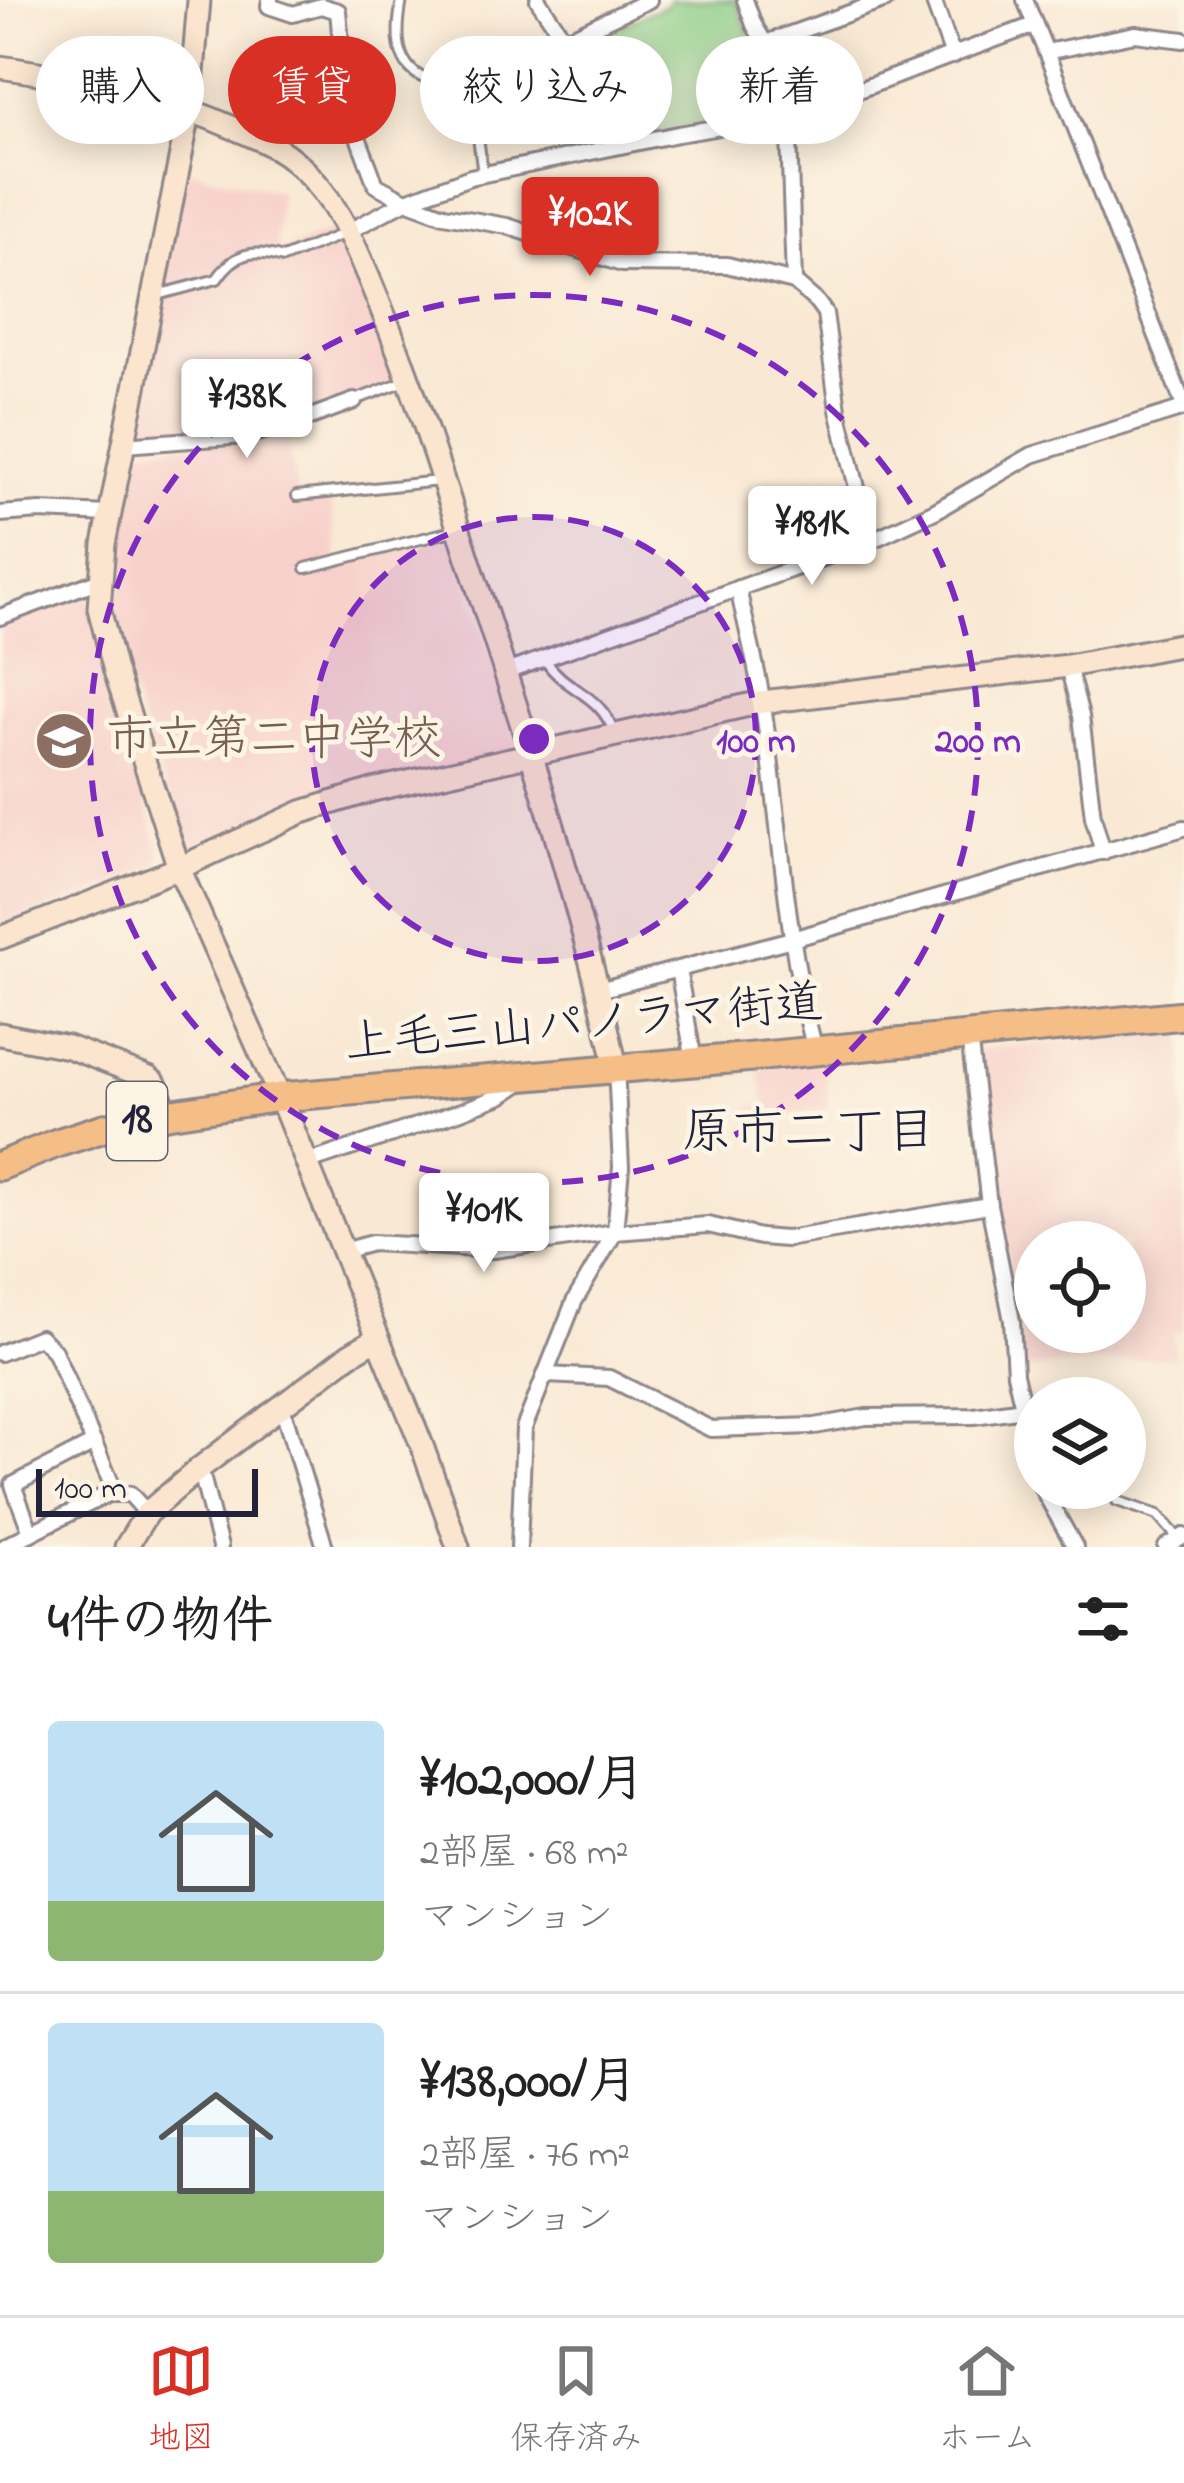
<!DOCTYPE html>
<html lang="ja">
<head>
<meta charset="utf-8">
<style>
	body { margin:0; font-family:"Indie Flower","Klee One",sans-serif; background:#f6f6f6; color:#222; height:100vh; display:flex; flex-direction:column; font-size:45px; white-space:nowrap }
	* { box-sizing:border-box; margin:0 }
	p { font-size:39px; color:#767676 }
	.icon { flex:none; width:66px; height:66px; fill:none; stroke:currentColor; stroke-width:2; stroke-linecap:round; stroke-linejoin:round }
	.map { position:relative; height:1547px; overflow:hidden }
	.drawer { display:flex; flex-direction:column; background:#fff; flex:1 }
	.drawer>* { flex:none }
	.banner { position:absolute; left:36px; top:36px; width:1113px; height:108px; display:flex; gap:24px }
	.fabs { position:absolute; left:1014px; top:1221px; display:grid; gap:24px }
	.fabs a { display:grid; place-items:center; width:132px; height:132px; border-radius:50%; background:#fff; box-shadow:0 6px 30px #0003; font-size:60px }
	.scale { position:absolute; left:36px; bottom:30px; width:222px; box-sizing:border-box; padding-left:12px; border:6px solid #22223b; border-top:0; font-size:33px; line-height:42px; white-space:nowrap; color:#22223b; -webkit-text-stroke:9px #fcf5e5; paint-order:stroke }
	.price { position:absolute; translate:-50% -102px; padding:0 27px; border-radius:12px; background:#fff; color:#222; font-size:39px; line-height:78px; filter:drop-shadow(0 3px 6px #0008) }
	.price::after { content:''; position:absolute; left:50%; top:72px; width:36px; height:27px; margin-left:-18px; background:inherit; clip-path:polygon(0 0,100% 0,50% 100%) }
	.price.active { background:#d93025; color:#fff }
	ul { padding:0; list-style:none }
	li { display:flex; align-items:center; gap:36px; height:300px; padding:0 48px }
	li+li { border-top:3px solid #e0e0e0 }
	li span { display:grid; place-items:center; flex:none; width:336px; height:240px; border-radius:12px; color:#555 }
	li>.icon { margin-inline-start:auto }
	span .icon { width:144px; height:144px; fill:#fffc; stroke-width:1 }
	li b { font-size:51px }
	h2 { display:flex; justify-content:space-between; align-items:center; height:144px; padding:0 48px; font-size:51px }
	.tag { padding:0 42px; border-radius:54px; background:#fff; box-shadow:0 6px 30px #0003; font-size:42px; line-height:108px }
	.tag.active { background:#d93025; color:#fff }
	.dock { display:flex; justify-content:space-around; align-items:center; height:168px; border-top:3px solid #e0e0e0; background:#fff; font-size:33px; color:#767676 }
	.dock a { display:grid; justify-items:center; gap:6px }
	.dock .active { color:#d93025 }
	.map>svg:first-child { display:block }
	.built { fill:#f7d0ca; fill-rule:evenodd }
	.green { fill:#8acd86; stroke:#567860; stroke-width:3 }
	.lines { fill:none; stroke-linecap:round; stroke-linejoin:round }
	.lane-casing { stroke:#8e8688; stroke-width:14 }
	.street-casing { stroke:#8e8688; stroke-width:20 }
	.secondary-casing { stroke:#8e8688; stroke-width:27 }
	.highway-casing { stroke:#8e8688; stroke-width:33 }
	.lane { stroke:#fff; stroke-width:8 }
	.street { stroke:#fff; stroke-width:14 }
	.secondary { stroke:#fbe5cf; stroke-width:21 }
	.highway { stroke:#f5be86; stroke-width:27 }
	.ring { fill:none; stroke:#7b2cbf; stroke-width:6; stroke-dasharray:21 15 }
	.labels { text-anchor:middle; dominant-baseline:central; stroke-width:10; stroke-linejoin:round; paint-order:stroke }
	.shield { fill:#fcf5e5; stroke:#63616e; stroke-width:3 }
	.shield-label { font-size:45px; font-weight:bold; fill:#22223b }
	.education-label { font-size:48px; fill:#785e54; stroke:#fcf5e5; text-anchor:start }
	.street-label { font-size:48px; fill:#22223b; stroke:#fcf5e5 }
	.neighbourhood-label { font-size:51px; fill:#22223b; stroke:#fcf5e5 }
	.centre { fill:#7b2cbf; stroke:#fcf5e5; stroke-width:6 }
	.ring-label { font-size:36px; text-anchor:middle; font-weight:bold; fill:#7b2cbf; stroke:#fcf5e5; stroke-width:10; stroke-linejoin:round; paint-order:stroke }
</style>
</head>
<body>
<div class="map">
<svg width="1184" height="1547" viewBox="0 0 1184 1547">
	<rect width="100%" height="100%" fill="#fcf5e5"/>
	<filter id="ink" filterUnits="userSpaceOnUse"><feTurbulence type="fractalNoise" baseFrequency=".00833" numOctaves="2"/><feDisplacementMap in="SourceGraphic" scale="24" xChannelSelector="R" yChannelSelector="G"/><feConvolveMatrix kernelMatrix="1 2 1 2 8 2 1 2 1" color-interpolation-filters="sRGB"/></filter>
	<filter id="wash" filterUnits="userSpaceOnUse"><feTurbulence type="fractalNoise" baseFrequency=".004" numOctaves="4" result="noise"/><feDisplacementMap in="SourceGraphic" scale="48" xChannelSelector="R" yChannelSelector="G"/><feGaussianBlur stdDeviation="2.7" result="paint"/><feColorMatrix in="noise" values="0 0 0 0 0 0 0 0 0 0 0 0 0 0 0 0 0 1.4 0 .05"/><feComposite in="paint" operator="in"/></filter>
	<g filter="url(#wash)">
		<rect width="100%" height="100%" fill="#f9e9d4"/>
		<g class="built">
			<polygon points="186,170 280,192 276,247 279,252 338,228 402,380 297,418 243,432 132,441"/>
			<polygon points="286,431 298,500 331,497 338,565 443,538 456,544 519,749 200,849 184,840 123,668 105,607 107,585 131,450"/>
			<polygon points="84,592 90,600 161,857 156,868 0,927 0,624"/>
			<path d="M1184,1032V1329L1172,1334L1175,1356L1024,1369L979,1049ZM1035,1242H1125V1332H1035Z"/>
			<polygon points="824,1062 828,1108 753,1121 751,1108 766,1103 758,1067"/>
		</g>
		<polygon class="green" points="670,0 736,0 747,28 766,61 777,104 773,111 631,135 621,131 586,47 589,39 667,5"/>
	</g>
	<g filter="url(#ink)">
		<g class="lines">
			<g class="lane-casing">
				<g id="lane">
					<path d="M402,0C396,32 393,69 431,81C444,85 456,86 468,92L473,101L483,174"/>
					<path d="M154,296L217,279C235,252 253,249 283,258L348,232"/>
					<polyline points="355,400 408,380"/>
					<polyline points="297,496 439,481"/>
					<polyline points="306,568 456,530"/>
					<path d="M545,660C567,693 599,691 615,734"/>
					<polyline points="1114,1488 1117,1501 1158,1515 1179,1539"/>
				</g>
			</g>
			<g class="street-casing">
				<g id="street">
					<polyline points="270,0 269,6 293,14 321,6 338,11 347,108 376,185 406,201 444,215 507,226 622,264 727,265 794,282 817,302 825,313 838,410 870,541"/>
					<polyline points="538,0 581,64 615,146"/>
					<polyline points="745,0 754,25 774,58 788,105 794,282"/>
					<polyline points="933,0 953,56"/>
					<polyline points="1025,0 1046,52 1135,34 1184,40"/>
					<polyline points="567,39 649,0"/>
					<polyline points="765,43 886,0"/>
					<polyline points="1046,52 1184,406"/>
					<polyline points="349,231 406,201 470,177 678,134 788,116 1034,25"/>
					<polyline points="124,445 244,436 297,422 354,401"/>
					<polyline points="0,514 40,511 110,514"/>
					<path d="M738,588C746,627 757,666 763,705C780,820 785,937 815,1050"/>
					<polyline points="0,617 100,580"/>
					<polyline points="1068,666 1081,716 1093,817 1103,852"/>
					<polyline points="506,672 870,541 935,511 1032,455 1184,408"/>
					<polyline points="678,969 694,1061"/>
					<polyline points="599,990 792,939 1184,828"/>
					<polyline points="969,1036 989,1205 1012,1321 1015,1374 1035,1459"/>
					<polyline points="306,1163 461,1111 501,1096 519,1084"/>
					<polyline points="343,1251 372,1243 494,1250 615,1232 708,1225 760,1237 786,1239 989,1205"/>
					<polyline points="0,1353 40,1337 54,1351 116,1494"/>
					<polyline points="546,1375 609,1378 711,1429 815,1426 866,1417 974,1416 1023,1409"/>
					<polyline points="282,1407 325,1547"/>
					<polyline points="200,1468 220,1547"/>
					<polyline points="1042,1488 1075,1547"/>
					<polyline points="31,1533 13,1485 94,1443"/>
					<polyline points="3,1547 108,1494 130,1494 147,1513"/>
					<polyline points="519,1547 524,1428 574,1302 615,1232 621,1167 616,1067"/>
					<polyline points="1166,1547 1184,1536"/>
				</g>
			</g>
			<g class="secondary-casing">
				<g id="secondary">
					<polyline points="199,0 190,109 104,544 99,608 115,671 179,868 280,1097 421,1443 458,1547"/>
					<path d="M0,67C82,79 160,95 236,129C258,138 281,148 299,165C340,202 359,255 380,305C410,378 434,452 458,527C516,705 576,884 616,1067"/>
					<polyline points="0,938 179,868 302,812 373,790 762,702 1068,666 1184,644"/>
					<polyline points="0,1034 68,1047 149,1078 155,1083 167,1114"/>
					<polyline points="126,1547 147,1513 200,1468 349,1355 378,1338"/>
				</g>
			</g>
			<g class="highway-casing">
				<polyline id="highway" points="0,1166 57,1143 104,1128 167,1114 280,1097 753,1057 1184,1015"/>
			</g>
			<use href="#lane" class="lane"/>
			<use href="#street" class="street"/>
			<use href="#secondary" class="secondary"/>
			<use href="#highway" class="highway"/>
		</g>
	</g>
	<circle cx="534" cy="739" r="222" fill="#7b2cbf" fill-opacity=".12"/>
	<g class="ring">
		<circle cx="534" cy="739" r="222"/>
		<circle cx="534" cy="739" r="444"/>
	</g>
	<defs>
		<g id="school-disc" transform="scale(3)"><circle r="9.5" fill="#8d6e63" stroke="#fcf5e5"/><path d="M0-5L7-2L0 1L-7-2ZM-4 1L0 2.5L4 1V4Q0 6-4 4Z" fill="#fff"/></g>
	</defs>
	<g fill-rule="evenodd">
		<use href="#school-disc" x="64" y="741"/>
	</g>
	<g class="labels">
		<rect class="shield" x="107" y="1082" width="60" height="78" rx="9"/>
		<g class="shield-label">
			<text x="137" y="1121">18</text>
		</g>
		<g class="education-label">
			<text x="106" y="741">市立第二中学校</text>
		</g>
		<g class="street-label">
			<text transform="translate(584 1025) rotate(-5)">上毛三山パノラマ街道</text>
		</g>
		<g class="neighbourhood-label">
			<text x="809" y="1134">原市二丁目</text>
		</g>
	</g>
	<circle cx="534" cy="739" r="18" class="centre"/>
	<g class="ring-label">
		<text x="756" y="752">100 m</text>
		<text x="978" y="752">200 m</text>
	</g>
</svg>
<div class="fabs">
<a><svg class="icon" aria-label="locate" viewBox="0 0 24 24"><circle cx="12" cy="12" r="6"/><path d="M12 2v4M12 18v4M2 12h4M18 12h4"/></svg></a>
<a><svg class="icon" aria-label="layers" viewBox="0 0 24 24"><path d="M12 4l9 5-9 5-9-5zM3 14l9 5 9-5"/></svg></a>
</div>
<div class="scale">100 m</div>
<b class="price active" style="left:590px;top:279px">¥102K</b>
<b class="price" style="left:247px;top:461px">¥138K</b>
<b class="price" style="left:812px;top:588px">¥181K</b>
<b class="price" style="left:484px;top:1275px">¥101K</b>
<div class="banner">
<a class="tag">購入</a>
<a class="tag active">賃貸</a>
<a class="tag">絞り込み</a>
<a class="tag">新着</a>
</div>
</div>
<section class="drawer">
<h2>4件の物件<svg class="icon" aria-label="filters" viewBox="0 0 24 24"><path d="M4 7h16M4 17h16"/><circle cx="9" cy="7" r="2"/><circle cx="15" cy="17" r="2"/></svg></h2>
<ul>
<li><span style="background:linear-gradient(#bfe0f5 75%,#8fb573 0)"><svg class="icon" aria-label="home" viewBox="0 0 24 24"><path d="M3 11l9-7 9 7M6 9v11h12V9"/></svg></span><div><b>¥102,000/月</b><p>2部屋 · 68 m²</p><p>マンション</p></div></li>
<li><span style="background:linear-gradient(#bfe0f5 70%,#8fb573 0)"><svg class="icon" aria-label="home" viewBox="0 0 24 24"><path d="M3 11l9-7 9 7M6 9v11h12V9"/></svg></span><div><b>¥138,000/月</b><p>2部屋 · 76 m²</p><p>マンション</p></div></li>
</ul>
</section>
<nav class="dock">
<a class="active"><svg class="icon" aria-label="map" viewBox="0 0 24 24"><path d="M3 6l6-2 6 2 6-2v14l-6 2-6-2-6 2zM9 4v14M15 6v14"/></svg>地図</a>
<a><svg class="icon" aria-label="saved" viewBox="0 0 24 24"><path d="M7 4h10v16l-5-4-5 4z"/></svg>保存済み</a>
<a><svg class="icon" aria-label="home" viewBox="0 0 24 24"><path d="M3 11l9-7 9 7M6 9v11h12V9"/></svg>ホーム</a>
</nav>
</body>
</html>
